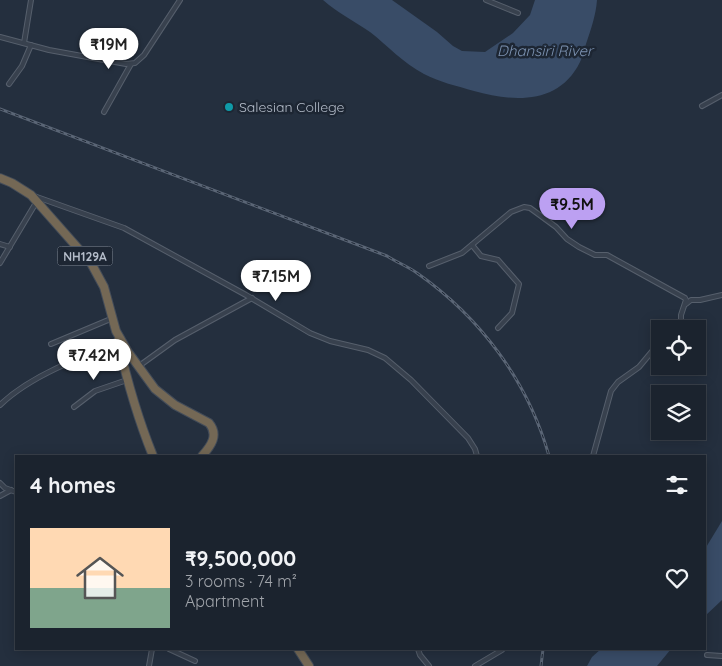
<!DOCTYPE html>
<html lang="en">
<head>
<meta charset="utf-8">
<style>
	body { margin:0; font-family:Quicksand,sans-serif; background:#282f3a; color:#f1f3f6; height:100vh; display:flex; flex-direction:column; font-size:19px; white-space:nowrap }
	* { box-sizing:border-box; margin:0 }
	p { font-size:16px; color:#a0a4aa }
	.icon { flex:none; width:28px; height:28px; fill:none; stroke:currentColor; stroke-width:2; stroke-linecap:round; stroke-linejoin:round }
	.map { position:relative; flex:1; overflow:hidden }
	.drawer { position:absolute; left:15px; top:455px; width:691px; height:195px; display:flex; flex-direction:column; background:#1b232e; border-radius:0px; box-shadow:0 2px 12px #0003,0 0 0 1px #39404a }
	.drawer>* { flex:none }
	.buttons { position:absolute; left:651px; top:320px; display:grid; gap:10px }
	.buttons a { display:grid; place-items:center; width:55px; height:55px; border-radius:0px; background:#1b232e; box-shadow:0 2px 12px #0003,0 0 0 1px #39404a; font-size:25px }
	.price { position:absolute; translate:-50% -42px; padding:0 11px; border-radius:18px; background:#fff; color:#222; font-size:16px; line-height:32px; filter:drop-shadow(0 1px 2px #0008) }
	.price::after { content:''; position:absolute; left:50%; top:30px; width:15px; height:11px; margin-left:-8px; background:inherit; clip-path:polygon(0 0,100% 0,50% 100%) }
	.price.on { background:#bca0f2; color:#111 }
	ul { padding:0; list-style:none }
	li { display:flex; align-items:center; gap:15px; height:125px; padding:0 15px }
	li span { display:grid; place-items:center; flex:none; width:140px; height:100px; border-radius:0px; color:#555 }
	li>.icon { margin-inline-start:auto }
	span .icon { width:60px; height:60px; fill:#fffc; stroke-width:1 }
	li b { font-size:21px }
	h2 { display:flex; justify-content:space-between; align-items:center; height:60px; padding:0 15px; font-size:21px }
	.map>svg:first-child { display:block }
	.water { fill:#394c67 }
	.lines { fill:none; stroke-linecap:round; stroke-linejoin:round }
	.street-casing { stroke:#565f6c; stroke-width:6 }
	.highway-casing { stroke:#434c59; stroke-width:10 }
	.street { stroke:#38414e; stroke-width:4 }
	.highway { stroke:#746855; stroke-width:8 }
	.rail-casing { stroke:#5a6575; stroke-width:3 }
	.rail { stroke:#1d2633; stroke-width:1; stroke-dasharray:4; stroke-linecap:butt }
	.culture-dot { fill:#0f9aa8; stroke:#1d2633; stroke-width:2 }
	.labels { text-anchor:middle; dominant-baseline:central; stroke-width:5; stroke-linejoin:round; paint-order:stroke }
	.shield { fill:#1d2633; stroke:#878f9c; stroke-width:1 }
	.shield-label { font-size:12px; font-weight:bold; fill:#b4bcc9 }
	.poi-label { font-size:14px; fill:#b4bcc9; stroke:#1d2633; text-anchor:start }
	.water-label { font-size:15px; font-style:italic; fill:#7c92b1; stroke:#1d2633 }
</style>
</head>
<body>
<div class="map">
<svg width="722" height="666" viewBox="0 0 722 666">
	<rect width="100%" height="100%" fill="#242f3e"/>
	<g class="water">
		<path d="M323,0H392L437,32L453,46L462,51L485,52L513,33L530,15L535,0H597C596,15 591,29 586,44C584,50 583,56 580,62C559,105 513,102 474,91C457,86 439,82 424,74C403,63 388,46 370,32C354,21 338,13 323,0Z"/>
		<polygon points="722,521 722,600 705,616 705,549"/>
		<polygon points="601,649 671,649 657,666 587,666 592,657"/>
	</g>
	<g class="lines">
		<g class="street-casing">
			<g id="street">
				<polyline points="486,0 518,13"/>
				<polyline points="0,37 49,50 126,64 135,63 144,55 180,0"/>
				<polyline points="24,43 31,0"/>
				<polyline points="9,84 22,66 31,45"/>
				<polyline points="702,106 722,95"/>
				<polyline points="104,112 131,64"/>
				<polyline points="34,196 124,228 246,295 310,333 330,341 368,350 385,358 411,380 468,438 475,449 477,456"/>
				<polyline points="0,244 10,247"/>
				<polyline points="472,245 481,256 498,260 519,284 512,313 498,328"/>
				<polyline points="0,263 37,201"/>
				<polyline points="429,266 462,253 511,212 524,207 530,208 556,227 567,239 579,247 595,255 607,255 685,298 686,300 681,315 681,329"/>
				<polyline points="686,304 691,300 700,300 722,295"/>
				<polyline points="51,344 113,318"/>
				<polyline points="139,366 175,340 252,298"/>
				<path d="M0,405C26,380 84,351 120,349"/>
				<polyline points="74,407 95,391 127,380"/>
				<polyline points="593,456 611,391 618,382 639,367 654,349 660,345"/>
				<polyline points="0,483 5,488 16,492"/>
				<polyline points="0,496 11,490"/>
				<polyline points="169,649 195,661"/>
				<polyline points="418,649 420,655 429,666"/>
				<polyline points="707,655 722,656"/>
				<polyline points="149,666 152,649"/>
				<polyline points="475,666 502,650"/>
			</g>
		</g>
		<g class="highway-casing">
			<g id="highway">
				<path d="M0,178L12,183L31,195L91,263L104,287L116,331L128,352L155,389L175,405L209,423C219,435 211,446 202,456"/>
				<path d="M118,341C127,381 138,419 153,456"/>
				<polyline points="298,649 309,666"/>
			</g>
		</g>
		<use href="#street" class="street"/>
		<use href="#highway" class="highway"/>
		<g class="rail-casing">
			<g id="rail">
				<path d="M0,109L387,256C396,262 407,266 417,273C480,317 528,381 549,456"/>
				<polyline points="541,666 543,649"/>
			</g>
		</g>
		<use href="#rail" class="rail"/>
	</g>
	<circle class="culture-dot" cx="229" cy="107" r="5"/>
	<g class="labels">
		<rect class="shield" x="57.5" y="246.5" width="55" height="19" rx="4"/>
		<g class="shield-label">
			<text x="85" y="256">NH129A</text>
		</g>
		<g class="poi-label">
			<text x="239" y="107">Salesian College</text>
		</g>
		<g class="water-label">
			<text x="545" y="50">Dhansiri River</text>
		</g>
	</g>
</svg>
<div class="buttons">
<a><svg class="icon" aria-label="locate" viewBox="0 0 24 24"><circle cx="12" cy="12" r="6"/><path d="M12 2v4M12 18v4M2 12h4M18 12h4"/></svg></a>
<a><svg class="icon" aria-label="layers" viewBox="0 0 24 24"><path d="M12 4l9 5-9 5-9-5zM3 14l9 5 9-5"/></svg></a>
</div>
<b class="price" style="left:109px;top:70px">₹19M</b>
<b class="price on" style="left:572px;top:230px">₹9.5M</b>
<b class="price" style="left:276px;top:302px">₹7.15M</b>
<b class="price" style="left:94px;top:381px">₹7.42M</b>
<section class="drawer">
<h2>4 homes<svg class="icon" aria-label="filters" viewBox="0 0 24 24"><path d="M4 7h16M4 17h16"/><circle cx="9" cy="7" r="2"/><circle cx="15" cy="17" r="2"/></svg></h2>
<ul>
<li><span style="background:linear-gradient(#ffd9b3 60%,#7fa58c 0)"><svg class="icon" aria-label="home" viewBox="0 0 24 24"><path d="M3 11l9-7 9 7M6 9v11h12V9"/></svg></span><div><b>₹9,500,000</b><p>3 rooms · 74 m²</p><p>Apartment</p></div><svg class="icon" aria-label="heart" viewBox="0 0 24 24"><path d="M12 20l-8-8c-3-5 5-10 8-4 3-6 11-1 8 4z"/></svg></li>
</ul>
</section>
</div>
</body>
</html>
